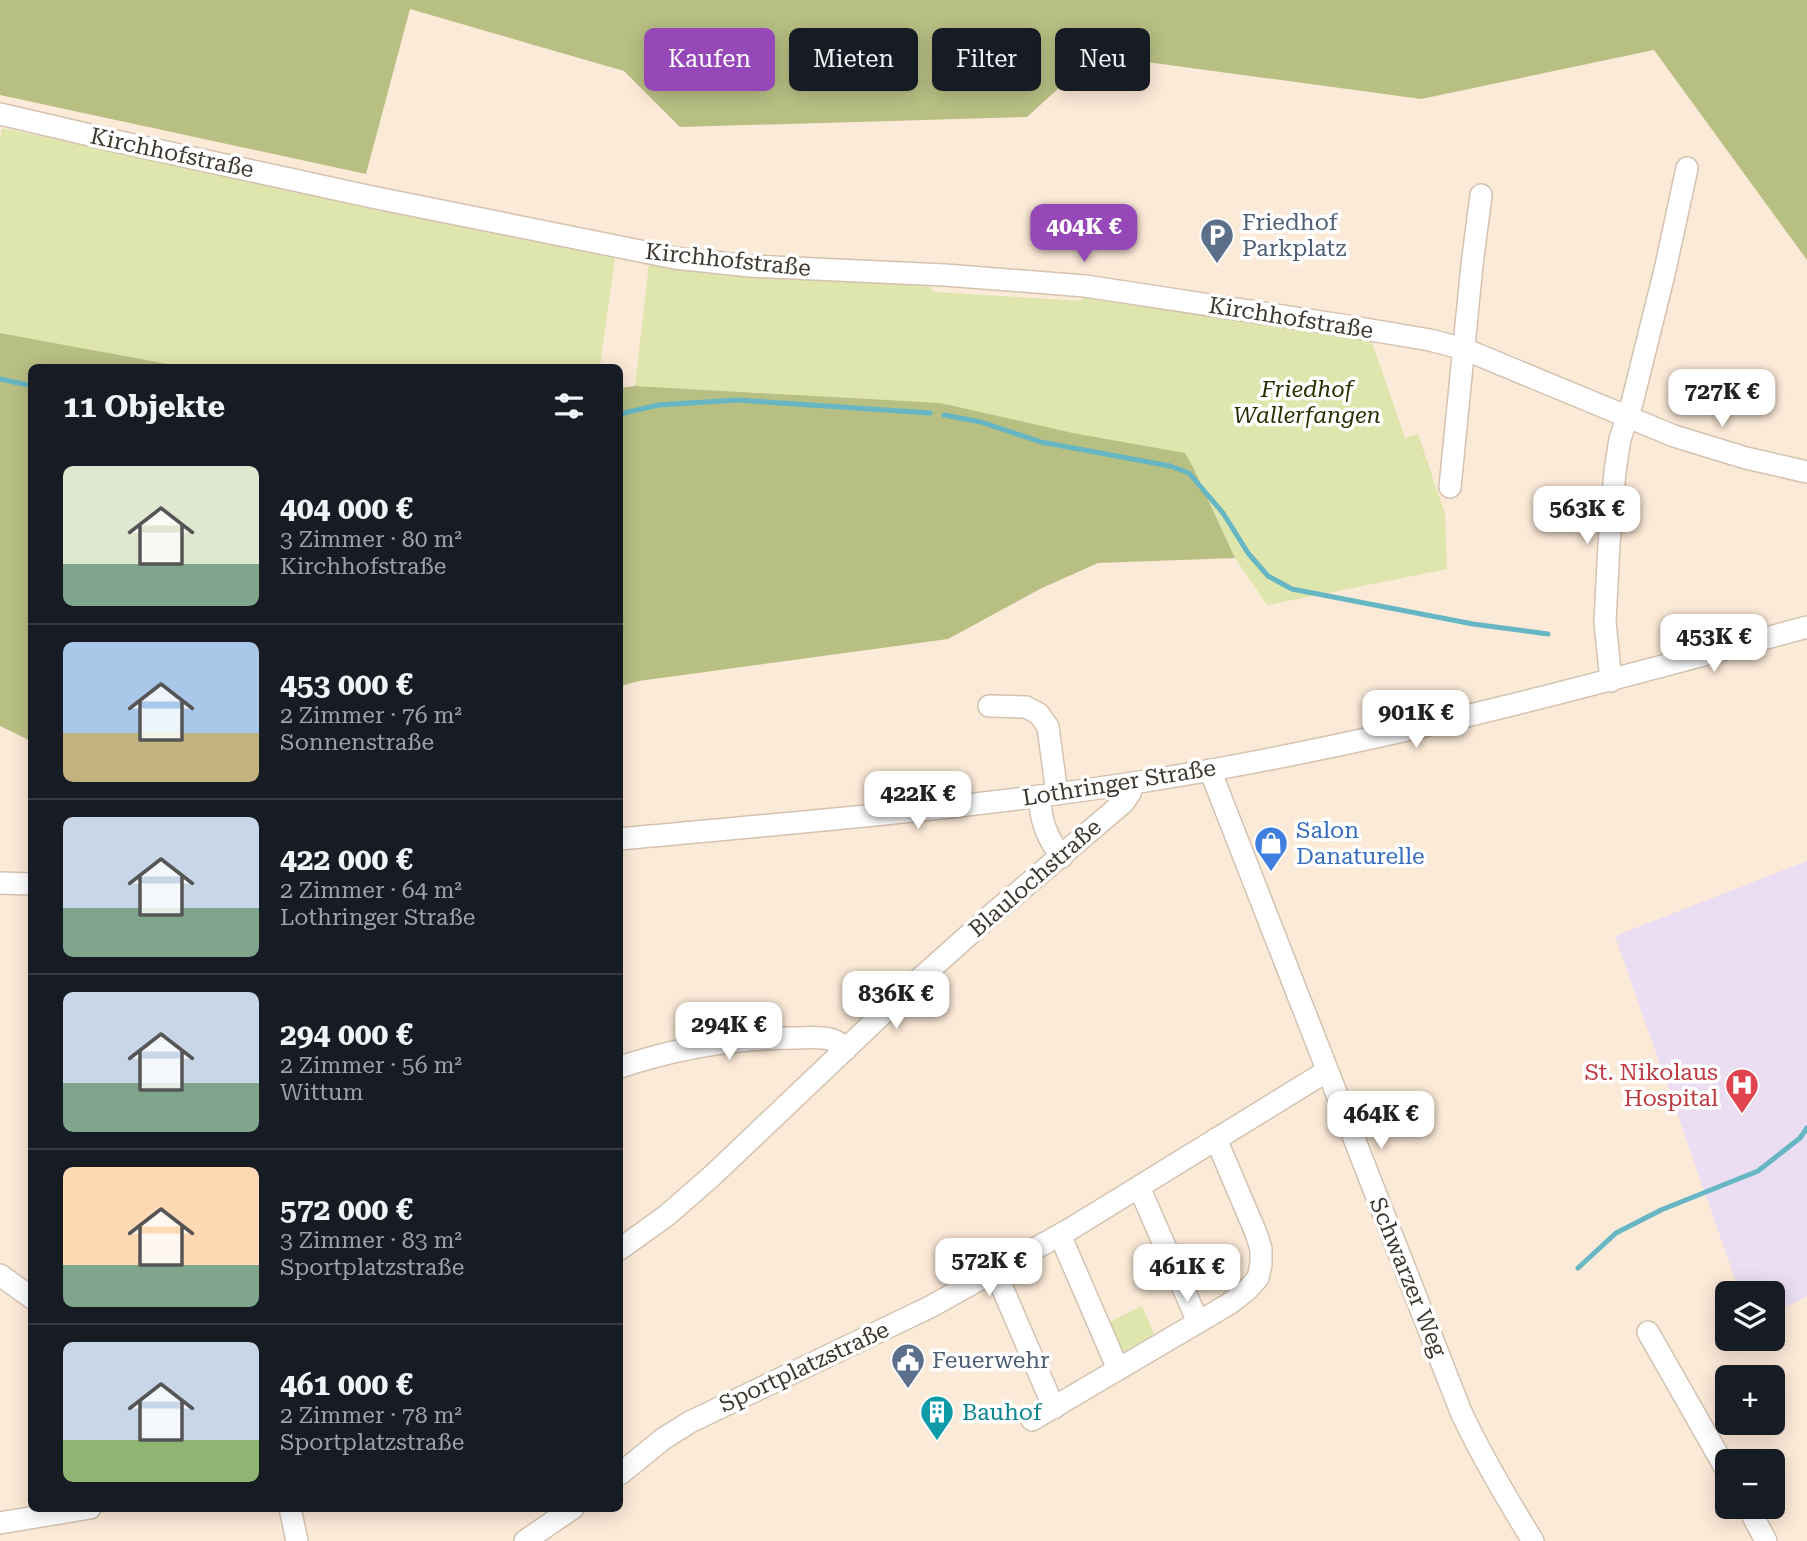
<!DOCTYPE html>
<html lang="de">
<head>
<meta charset="utf-8">
<style>
	body { margin:0; font-family:"Roboto Serif",serif; background:#20242c; color:#f1f3f6; height:100vh; display:flex; flex-direction:column; font-size:26px; white-space:nowrap }
	* { box-sizing:border-box; margin:0 }
	p { font-size:23px; color:#9ea1a6 }
	.icon { flex:none; width:38px; height:38px; fill:none; stroke:currentColor; stroke-width:2; stroke-linecap:round; stroke-linejoin:round }
	.map { position:relative; flex:1; overflow:hidden }
	.panel { position:absolute; left:28px; top:364px; width:595px; height:1148px; display:flex; flex-direction:column; background:#171b24; border-radius:10px; box-shadow:0 4px 18px #0003 }
	.panel>* { flex:none }
	.hud { position:absolute; left:644px; top:28px; width:665px; height:63px; display:flex; gap:14px }
	.fabs { position:absolute; left:1715px; top:1281px; display:grid; gap:14px }
	.fabs a { display:grid; place-items:center; width:70px; height:70px; border-radius:10px; background:#171b24; box-shadow:0 4px 18px #0003; font-size:35px }
	.price { position:absolute; translate:-50% -60px; padding:0 16px; border-radius:14px; background:#fff; color:#222; font-size:23px; line-height:46px; filter:drop-shadow(0 2px 4px #0008) }
	.price::after { content:''; position:absolute; left:50%; top:42px; width:21px; height:16px; margin-left:-10px; background:inherit; clip-path:polygon(0 0,100% 0,50% 100%) }
	.price.current { background:#9648b9; color:#fff }
	ul { padding:0; list-style:none }
	li { display:flex; align-items:center; gap:21px; height:175px; padding:0 35px }
	li+li { border-top:2px solid #363941 }
	li span { display:grid; place-items:center; flex:none; width:196px; height:140px; border-radius:10px; color:#555 }
	li>.icon { margin-inline-start:auto }
	span .icon { width:84px; height:84px; fill:#fffc; stroke-width:1 }
	li b { font-size:30px }
	h2 { display:flex; justify-content:space-between; align-items:center; height:84px; padding:0 35px; font-size:30px }
	.tag { padding:0 24px; border-radius:10px; background:#171b24; box-shadow:0 4px 18px #0003; font-size:24px; line-height:63px }
	.tag.current { background:#9648b9; color:#fff }
	.map>svg:first-child { display:block }
	.medical { fill:#ebdef2 }
	.green { fill:#dee5ad }
	.forest { fill:#b8bf83 }
	.lines { fill:none; stroke-linecap:round; stroke-linejoin:round }
	.stream { stroke:#67b6c4; stroke-width:5 }
	.minor-casing { stroke:#d4c2b1; stroke-width:24 }
	.minor { stroke:#fff; stroke-width:21 }
	.labels { text-anchor:middle; dominant-baseline:central; stroke-width:7; stroke-linejoin:round; paint-order:stroke }
	.street-label { font-size:23px; fill:#3e3830; stroke:#fff }
	.service-label { font-size:23px; fill:#4e5e75; stroke:#fff; text-anchor:start }
	.park-label { font-size:23px; font-style:italic; fill:#2c2f00; stroke:#fff }
	.shop-label { font-size:23px; fill:#366cbe; stroke:#fff; text-anchor:start }
	.health-label { font-size:23px; fill:#be3a42; stroke:#fff; text-anchor:end }
	.culture-label { font-size:23px; fill:#0d838f; stroke:#fff; text-anchor:start }
</style>
</head>
<body>
<div class="map">
<svg width="1807" height="1541" viewBox="0 0 1807 1541">
	<rect width="100%" height="100%" fill="#fcead8"/>
	<polygon class="medical" points="1807,861 1807,1296 1773,1314 1773,1293 1740,1293 1615,936"/>
	<g class="green">
		<polygon points="2,128 615,257 600,367 184,367 0,333 0,139"/>
		<polygon points="649,264 703,273 926,284 935,292 1081,301 1085,296 1363,338 1372,342 1405,438 1418,434 1445,514 1447,569 1267,605 1235,558 1193,467 1185,453 1073,433 941,403 635,386"/>
		<polygon points="1142,1306 1155,1336 1120,1353 1107,1323"/>
	</g>
	<g class="forest">
		<polygon points="0,0 1807,0 1807,260 1654,50 1421,99 1095,55 1027,117 680,127 624,71 410,9 366,174 0,95"/>
		<polygon points="0,333 184,367 32,368 31,741 0,726"/>
		<polygon points="635,386 941,403 1073,433 1185,453 1193,467 1235,558 1098,563 1042,588 948,639 639,681 620,686 620,388"/>
	</g>
	<g class="lines">
		<g class="stream">
			<polyline points="0,379 32,386"/>
			<polyline points="620,414 658,405 737,400 930,413"/>
			<polyline points="944,415 981,422 1041,442 1170,466 1189,473 1223,513 1248,553 1268,576 1292,589 1473,624 1548,634"/>
			<polyline points="1578,1268 1616,1233 1661,1210 1758,1171 1800,1138 1807,1128"/>
		</g>
		<g class="minor-casing">
			<g id="minor">
				<polyline points="0,114 120,142 372,197 675,258 750,266 945,275 1085,286 1341,325 1430,340 1464,349 1674,436 1746,458 1807,472"/>
				<polyline points="1450,487 1472,265 1481,195"/>
				<polyline points="1611,681 1605,622 1609,544 1615,471 1620,439 1632,403 1665,270 1687,168"/>
				<polyline points="989,706 1026,707 1039,714 1048,727 1057,794"/>
				<path d="M1210,770L1461,1412C1482,1457 1507,1499 1533,1541"/>
				<path d="M1039,796C1041,821 1046,837 1062,857"/>
				<path d="M620,839C791,823 963,809 1133,783C1361,748 1584,688 1807,627"/>
				<polyline points="0,883 32,884"/>
				<path d="M620,1067C677,1048 735,1038 795,1038C808,1038 821,1036 833,1040C838,1042 842,1045 846,1049"/>
				<polyline points="1139,1187 1198,1322"/>
				<polyline points="1060,1235 1118,1369"/>
				<polyline points="620,1249 666,1216 712,1176 915,983 989,917 1124,802 1130,793 1133,783"/>
				<polyline points="995,1271 1054,1408"/>
				<polyline points="0,1275 32,1298"/>
				<polyline points="1648,1332 1727,1471"/>
				<polyline points="1032,1420 1229,1304 1247,1290 1258,1278 1261,1264 1261,1249 1256,1233 1216,1139"/>
				<polyline points="620,1474 663,1439 690,1422 930,1307 1072,1228 1327,1071"/>
				<polyline points="1748,1507 1766,1541"/>
				<polyline points="290,1508 297,1541"/>
				<polyline points="0,1523 90,1508"/>
				<polyline points="525,1541 573,1508"/>
			</g>
		</g>
		<use href="#minor" class="minor"/>
	</g>
	<defs>
		<g id="parking-pin" transform="scale(1.75)"><path d="M0 17L-7.5 6A9.5 9.5 0 1 1 7.5 6Z" fill="#5c6f8a" stroke="#fff"/><path d="M-3.5-5.5H1a3.5 3.5 0 0 1 0 7H-1V5.5H-3.5ZM-1-3.4V-.6H.8a1.4 1.4 0 0 0 0-2.8Z" fill="#fff"/></g>
		<g id="shop-pin" transform="scale(1.75)"><path d="M0 17L-7.5 6A9.5 9.5 0 1 1 7.5 6Z" fill="#3f7fe0" stroke="#fff"/><path d="M-5-2.5h2.3a2.7 3.5 0 0 1 5.4 0H5L5.5 6h-11ZM-1.5-2.5h3a1.5 2.3 0 0 0-3 0Z" fill="#fff"/></g>
		<g id="hospital-pin" transform="scale(1.75)"><path d="M0 17L-7.5 6A9.5 9.5 0 1 1 7.5 6Z" fill="#e0444e" stroke="#fff"/><path d="M-5-5h3v3.5h4V-5h3V5h-3V1.5h-4V5h-3Z" fill="#fff"/></g>
		<g id="civic-pin" transform="scale(1.75)"><path d="M0 17L-7.5 6A9.5 9.5 0 1 1 7.5 6Z" fill="#5c6f8a" stroke="#fff"/><path d="M-.6-6.5H3V-4.5H.6V-3L4-1V1h2V6H-6V1h2V-1L-.6-3ZM-1.2 2.5V6h2.4V2.5Z" fill="#fff"/></g>
		<g id="building-pin" transform="scale(1.75)"><path d="M0 17L-7.5 6A9.5 9.5 0 1 1 7.5 6Z" fill="#0f9aa8" stroke="#fff"/><path d="M-4-6H4V6H1V3H-1V6H-4ZM-2.5-4.3h1.7v1.8h-1.7ZM.8-4.3h1.7v1.8H.8ZM-2.5-1h1.7V.8h-1.7ZM.8-1h1.7V.8H.8Z" fill="#fff"/></g>
	</defs>
	<g fill-rule="evenodd">
		<use href="#parking-pin" x="1217" y="235"/>
		<use href="#shop-pin" x="1271" y="843"/>
		<use href="#hospital-pin" x="1742" y="1085"/>
		<use href="#civic-pin" x="908" y="1360"/>
		<use href="#building-pin" x="937" y="1412"/>
	</g>
	<g class="labels">
		<g class="street-label">
			<text transform="translate(172 153) rotate(12)">Kirchhofstraße</text>
			<text transform="translate(728 260) rotate(6)">Kirchhofstraße</text>
			<text transform="translate(1291 318) rotate(9)">Kirchhofstraße</text>
			<text transform="translate(1119 783) rotate(-9)">Lothringer Straße</text>
			<text transform="translate(1035 878) rotate(-41)">Blaulochstraße</text>
			<text transform="translate(1408 1277) rotate(68)">Schwarzer Weg</text>
			<text transform="translate(804 1367) rotate(-25)">Sportplatzstraße</text>
		</g>
		<g class="service-label">
			<text x="1242" y="222">Friedhof<tspan x="1242" dy="26">Parkplatz</tspan></text>
			<text x="932" y="1360">Feuerwehr</text>
		</g>
		<g class="park-label">
			<text x="1307" y="389">Friedhof<tspan x="1307" dy="26">Wallerfangen</tspan></text>
		</g>
		<g class="shop-label">
			<text x="1296" y="830">Salon<tspan x="1296" dy="26">Danaturelle</tspan></text>
		</g>
		<g class="health-label">
			<text x="1718" y="1072">St. Nikolaus<tspan x="1718" dy="26">Hospital</tspan></text>
		</g>
		<g class="culture-label">
			<text x="962" y="1412">Bauhof</text>
		</g>
	</g>
</svg>
<div class="fabs">
<a><svg class="icon" aria-label="layers" viewBox="0 0 24 24"><path d="M12 4l9 5-9 5-9-5zM3 14l9 5 9-5"/></svg></a>
<a>+</a>
<a>−</a>
</div>
<b class="price current" style="left:1084px;top:264px">404K €</b>
<b class="price" style="left:1722px;top:429px">727K €</b>
<b class="price" style="left:1587px;top:546px">563K €</b>
<b class="price" style="left:1714px;top:674px">453K €</b>
<b class="price" style="left:1416px;top:750px">901K €</b>
<b class="price" style="left:918px;top:831px">422K €</b>
<b class="price" style="left:896px;top:1031px">836K €</b>
<b class="price" style="left:729px;top:1062px">294K €</b>
<b class="price" style="left:1381px;top:1151px">464K €</b>
<b class="price" style="left:989px;top:1298px">572K €</b>
<b class="price" style="left:1187px;top:1304px">461K €</b>
<div class="hud">
<a class="tag current">Kaufen</a>
<a class="tag">Mieten</a>
<a class="tag">Filter</a>
<a class="tag">Neu</a>
</div>
<section class="panel">
<h2>11 Objekte<svg class="icon" aria-label="filters" viewBox="0 0 24 24"><path d="M4 7h16M4 17h16"/><circle cx="9" cy="7" r="2"/><circle cx="15" cy="17" r="2"/></svg></h2>
<ul>
<li><span style="background:linear-gradient(#dfe7d0 70%,#7fa58c 0)"><svg class="icon" aria-label="home" viewBox="0 0 24 24"><path d="M3 11l9-7 9 7M6 9v11h12V9"/></svg></span><div><b>404 000 €</b><p>3 Zimmer · 80 m²</p><p>Kirchhofstraße</p></div></li>
<li><span style="background:linear-gradient(#a9c7e8 65%,#c2b280 0)"><svg class="icon" aria-label="home" viewBox="0 0 24 24"><path d="M3 11l9-7 9 7M6 9v11h12V9"/></svg></span><div><b>453 000 €</b><p>2 Zimmer · 76 m²</p><p>Sonnenstraße</p></div></li>
<li><span style="background:linear-gradient(#c9d6e8 65%,#7fa58c 0)"><svg class="icon" aria-label="home" viewBox="0 0 24 24"><path d="M3 11l9-7 9 7M6 9v11h12V9"/></svg></span><div><b>422 000 €</b><p>2 Zimmer · 64 m²</p><p>Lothringer Straße</p></div></li>
<li><span style="background:linear-gradient(#c9d6e8 65%,#7fa58c 0)"><svg class="icon" aria-label="home" viewBox="0 0 24 24"><path d="M3 11l9-7 9 7M6 9v11h12V9"/></svg></span><div><b>294 000 €</b><p>2 Zimmer · 56 m²</p><p>Wittum</p></div></li>
<li><span style="background:linear-gradient(#ffd9b3 70%,#7fa58c 0)"><svg class="icon" aria-label="home" viewBox="0 0 24 24"><path d="M3 11l9-7 9 7M6 9v11h12V9"/></svg></span><div><b>572 000 €</b><p>3 Zimmer · 83 m²</p><p>Sportplatzstraße</p></div></li>
<li><span style="background:linear-gradient(#c9d6e8 70%,#8fb573 0)"><svg class="icon" aria-label="home" viewBox="0 0 24 24"><path d="M3 11l9-7 9 7M6 9v11h12V9"/></svg></span><div><b>461 000 €</b><p>2 Zimmer · 78 m²</p><p>Sportplatzstraße</p></div></li>
</ul>
</section>
</div>
</body>
</html>
